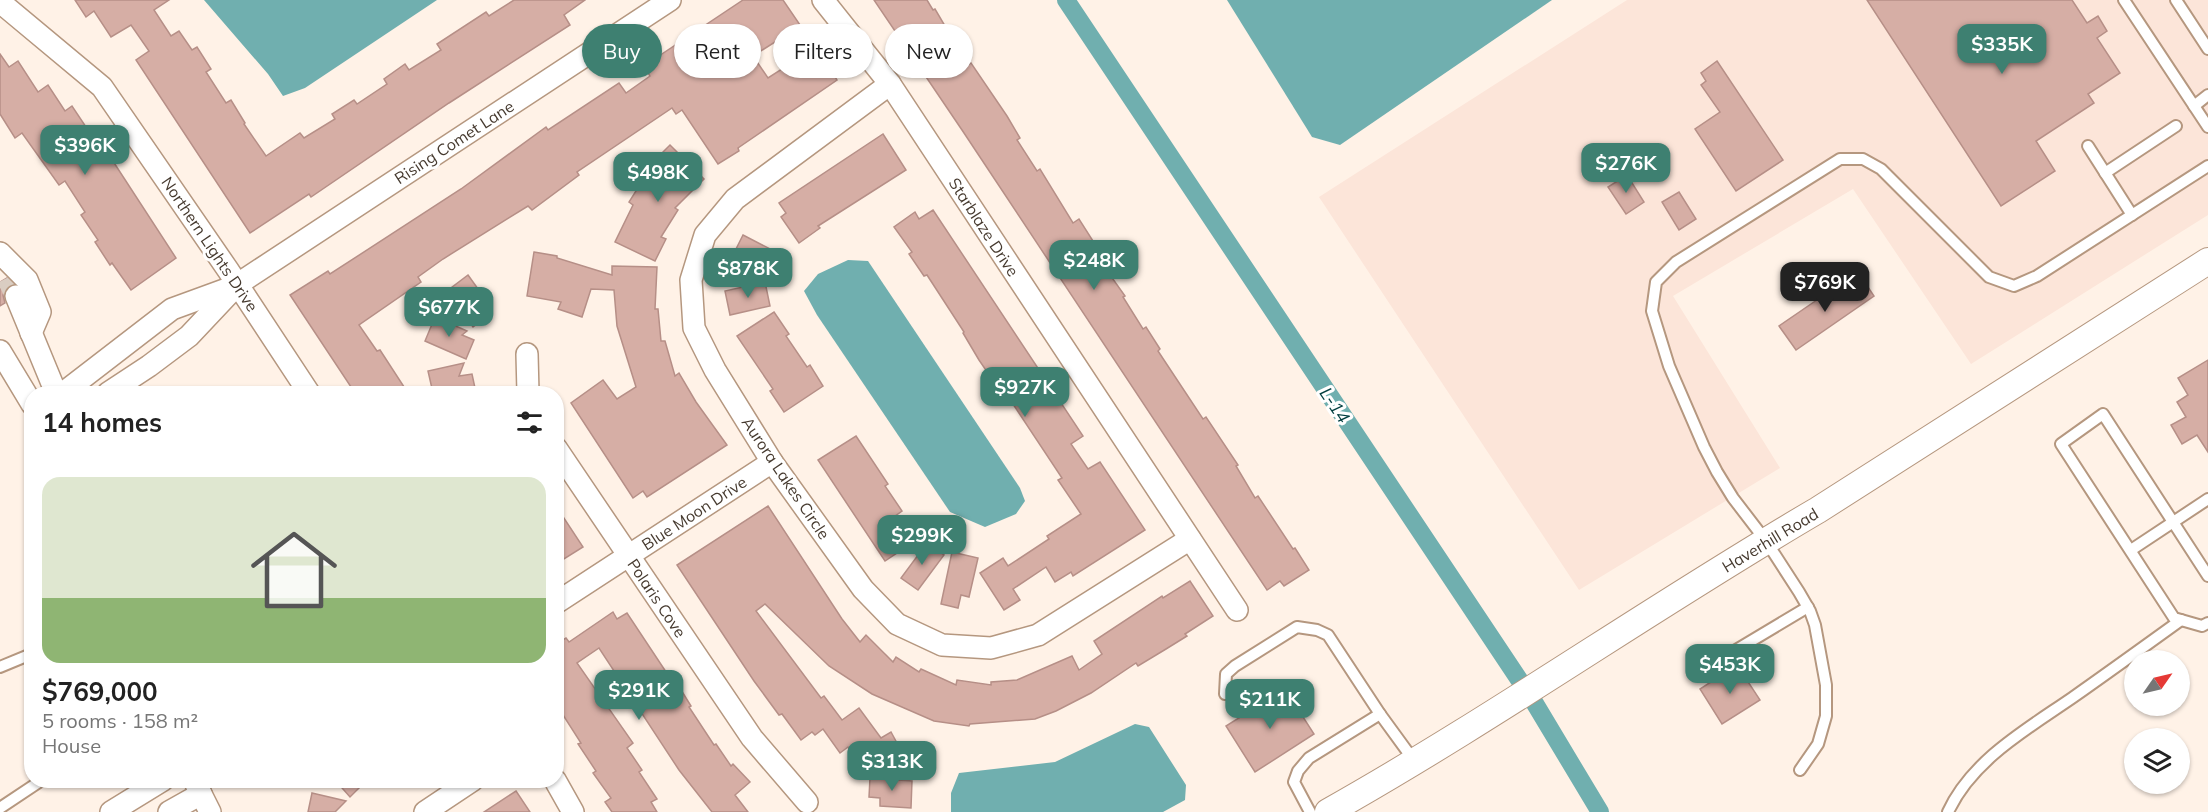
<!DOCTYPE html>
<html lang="en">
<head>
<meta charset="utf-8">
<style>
	body { margin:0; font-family:Mulish,sans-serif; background:#f2f2f2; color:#222; height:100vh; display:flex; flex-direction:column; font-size:22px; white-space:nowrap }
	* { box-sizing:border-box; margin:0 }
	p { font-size:20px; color:#767676 }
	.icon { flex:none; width:33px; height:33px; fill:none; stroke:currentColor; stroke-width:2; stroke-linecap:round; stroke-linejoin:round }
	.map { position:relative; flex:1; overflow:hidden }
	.sheet { position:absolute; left:24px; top:386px; width:540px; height:402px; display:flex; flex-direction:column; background:#fff; border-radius:24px; box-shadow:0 2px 4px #0004 }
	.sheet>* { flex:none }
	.guide { position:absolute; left:582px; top:24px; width:570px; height:54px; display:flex; gap:12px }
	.needle { width:39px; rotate:56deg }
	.buttons { position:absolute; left:2124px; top:650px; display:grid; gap:12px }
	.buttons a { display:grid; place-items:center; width:66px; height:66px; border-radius:50%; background:#fff; box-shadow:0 2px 4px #0004; font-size:30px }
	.price { position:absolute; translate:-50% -51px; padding:0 14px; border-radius:12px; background:#3e8071; color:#fff; font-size:20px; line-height:39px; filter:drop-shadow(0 2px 3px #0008) }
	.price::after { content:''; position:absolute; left:50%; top:36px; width:18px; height:14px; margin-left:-9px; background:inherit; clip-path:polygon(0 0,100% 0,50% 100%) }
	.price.on { background:#222; color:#fff }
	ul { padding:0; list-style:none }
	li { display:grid; align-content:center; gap:12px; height:318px; padding:0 18px }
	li+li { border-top:2px solid #e0e0e0 }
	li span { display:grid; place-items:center; height:186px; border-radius:18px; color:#555 }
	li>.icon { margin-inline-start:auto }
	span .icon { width:108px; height:108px; fill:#fffc; stroke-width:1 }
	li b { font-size:26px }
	h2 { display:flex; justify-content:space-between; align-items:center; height:72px; padding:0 18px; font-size:26px }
	.chip { padding:0 21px; border-radius:27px; background:#fff; box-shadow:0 2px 4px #0004; font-size:21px; line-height:54px }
	.chip.on { background:#3e8071; color:#fff }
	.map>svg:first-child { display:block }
	.education { fill:#fce5d9 }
	.water { fill:#70afaf }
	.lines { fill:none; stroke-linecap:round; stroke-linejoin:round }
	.canal { stroke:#70afaf; stroke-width:18 }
	.building { fill:#d6aea5; stroke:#b68f87; stroke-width:1.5; fill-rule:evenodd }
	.minor-tunnel { stroke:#dacdc2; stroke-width:21; stroke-dasharray:21 10; stroke-linecap:butt }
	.service-casing { stroke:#b5977f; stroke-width:14 }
	.minor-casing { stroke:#b5977f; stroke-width:24 }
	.tertiary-casing { stroke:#b5977f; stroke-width:28 }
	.service { stroke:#fff; stroke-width:10 }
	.minor { stroke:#fff; stroke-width:21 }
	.tertiary { stroke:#fff; stroke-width:26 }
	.labels { text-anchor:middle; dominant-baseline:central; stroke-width:6; stroke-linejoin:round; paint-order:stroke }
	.street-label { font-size:16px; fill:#463a2f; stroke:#fff }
	.water-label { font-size:18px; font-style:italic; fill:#003e3f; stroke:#fff }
</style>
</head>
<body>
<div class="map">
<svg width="2208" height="812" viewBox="0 0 2208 812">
	<rect width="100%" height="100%" fill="#fff2e7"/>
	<polygon class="education" points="1627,0 2208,0 2208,215 1971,364 1853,189 1673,296 1780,468 1579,590 1319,197"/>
	<g class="water">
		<polygon points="204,0 437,0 305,88 283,96 268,74"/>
		<polygon points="1227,0 1552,0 1340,145 1312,137"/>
		<polygon points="848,260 868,261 1020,488 1025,501 1016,514 985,527 950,512 817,315 804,291 818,274"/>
		<polygon points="1135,724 1149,727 1186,785 1185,800 1163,812 951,812 951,793 959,773 1055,762"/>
	</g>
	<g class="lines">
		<polyline class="canal" points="1066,0 1534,702 1600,812"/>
	</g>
	<g class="building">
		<polygon points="75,0 169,0 154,10 171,36 179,31 192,50 197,47 211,69 206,72 226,103 231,100 245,123 244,124 266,156 300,133 304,138 335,119 332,114 354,100 357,104 387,84 384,79 405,64 409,70 441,50 437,44 486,12 489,16 514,0 585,0 564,15 570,25 449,103 311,197 309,194 250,233 136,60 149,51 131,25 111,37 94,11 86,17"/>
		<path d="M743,0H783L815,47L821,43L835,64L829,67L837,80L738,148L739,151L718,164L682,110L676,114L672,108L577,172L579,175L532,210L528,206L443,259L418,277L421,282L359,325L377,351L380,350L408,393H355L290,295L328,271L330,274L461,189L546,127L548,130L619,83L626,93L650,76L644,66ZM778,40L793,62L768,78L753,56Z"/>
		<polygon points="874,0 927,0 933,10 935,9 968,65 971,63 1007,116 1020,138 1017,140 1037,171 1040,169 1073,223 1079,219 1093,241 1088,244 1125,296 1123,297 1143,329 1146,327 1160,349 1158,351 1203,419 1206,417 1238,465 1236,466 1255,498 1258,496 1293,549 1295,548 1309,570 1284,586 1280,581 1267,590 962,130"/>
		<polygon points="1867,0 2072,0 2087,23 2098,16 2107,31 2097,38 2120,73 2088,94 2094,103 2036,141 2055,171 2001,206"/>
		<polygon points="0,54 9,67 18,61 38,92 48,85 65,111 72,106 90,133 93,130 107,152 176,258 131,290 112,263 110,265 95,242 98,240 81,215 85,212 65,181 59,185 22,133 15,138 0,114"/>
		<polygon points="1717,61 1783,160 1736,191 1695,129 1720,112 1701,85 1706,81 1701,73"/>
		<polygon points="883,134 906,170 818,226 820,228 799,243 781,217 786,213 779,203"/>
		<polygon points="670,145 704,179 675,208 678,210 661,237 666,239 655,261 615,242 633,205 629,202 653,164 652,163"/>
		<polygon points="1627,175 1644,202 1626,214 1608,187"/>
		<polygon points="1679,192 1696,219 1679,230 1662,202"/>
		<polygon points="933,210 1083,436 1071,444 1088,469 1100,462 1145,530 1073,576 1071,572 1055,582 1046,567 1013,589 1020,600 1004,610 980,573 1003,558 1008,566 1049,539 1047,536 1081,514 1058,480 1062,478 997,380 994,382 979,360 963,333 964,332 927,275 924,276 909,254 912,252 894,227 915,212 919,219"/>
		<polygon points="743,235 780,254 769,276 732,257"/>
		<polygon points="534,252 557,256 557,258 612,275 612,266 657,267 655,309 658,309 661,341 665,341 675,376 679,373 696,402 727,445 647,497 643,491 633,498 571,403 603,380 617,399 636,387 617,326 614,290 591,289 582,317 558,309 561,302 527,296"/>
		<polygon points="468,275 486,300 480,304 488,315 473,327 447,291"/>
		<polygon points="7,278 13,284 6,289 3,295 5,303 0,306 0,282"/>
		<polygon points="1849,278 1857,291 1866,284 1874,296 1796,350 1779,326"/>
		<polygon points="765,282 770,306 730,315 725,291"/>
		<polygon points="774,312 789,334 786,336 807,367 810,365 823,386 784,412 770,391 773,389 737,336"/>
		<polygon points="435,317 467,331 462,335 474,340 466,359 425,341"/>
		<polygon points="2208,360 2208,452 2197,435 2182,444 2171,425 2186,417 2177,402 2188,395 2178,378"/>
		<polygon points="464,363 459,376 472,374 475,388 452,393 433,393 428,371"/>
		<polygon points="856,436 888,484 885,486 902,511 891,519 909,545 885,561 818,460"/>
		<polygon points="556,506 583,547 556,564"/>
		<polygon points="768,506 842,619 860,642 866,635 893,662 896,657 919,672 921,669 956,685 957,680 991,685 991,682 1017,680 1072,656 1079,670 1102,654 1094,641 1162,596 1163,598 1190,581 1213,616 1185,634 1187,636 1166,649 1138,666 1136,663 1091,693 1056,711 1035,719 970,724 969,726 934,721 872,694 829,666 765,604 756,611 821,698 824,696 842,720 859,708 881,738 891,732 904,756 866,778 848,747 840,753 823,729 815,735 812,732 801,740 782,714 779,715 754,681 677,565"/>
		<polygon points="927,543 944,555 918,590 901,578"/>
		<polygon points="952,552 978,558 969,597 961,595 958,608 941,604"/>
		<polygon points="613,612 617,619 627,613 676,687 678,685 691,706 689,707 714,745 716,744 731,766 733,764 750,782 735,795 748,812 712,812 679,770 599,648 577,663 633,743 627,748 642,770 639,772 657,799 651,802 657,812 612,812 605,802 611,798 593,773 596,771 578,744 581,743 556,704 556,644 566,638 569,642"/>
		<polygon points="1737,665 1760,700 1722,724 1700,689"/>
		<polygon points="1285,689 1314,734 1255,772 1226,726"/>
		<polygon points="870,778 912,781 911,808 880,806 880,798 869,797"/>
		<polygon points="335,780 367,780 350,797"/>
		<polygon points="516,791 530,812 484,812"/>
		<polygon points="312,793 346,801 335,812 308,812"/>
	</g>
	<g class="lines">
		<polyline class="minor-tunnel" points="7,278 16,296"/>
		<g class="service-casing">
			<g id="service">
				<polyline points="2124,0 2208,127"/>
				<polyline points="2176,0 2208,49"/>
				<polyline points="2194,106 2208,95"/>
				<polyline points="2088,146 2132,215"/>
				<polyline points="2105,173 2176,126"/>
				<polyline points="2131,550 2208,499"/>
				<polyline points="2208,576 2103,414 2061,444 2174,618 2202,626 2208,623"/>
				<polyline points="1711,665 1808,607"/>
				<polyline points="0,667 29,655 32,656"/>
				<polyline points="1225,694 1226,674 1235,666 1297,627 1317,630 1328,635 1380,714 1415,762"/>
				<polyline points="1800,770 1818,744 1826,716 1826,685 1815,625 1810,611 1799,592 1766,541 1733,498 1717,472 1704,447 1669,366 1652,311 1656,282 1676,262 1840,159 1863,159 1881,169 1989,277 2014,286 2037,276 2208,166"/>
				<polyline points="0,808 42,780"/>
				<polyline points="1310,812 1294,782 1298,771 1309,758 1380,714"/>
				<path d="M1948,812C1972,760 2027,729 2072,698C2109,672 2145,646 2181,620"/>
			</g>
		</g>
		<g class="minor-casing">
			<g id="minor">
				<polyline points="823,0 890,84 1237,610"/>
				<polyline points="0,2 102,87 228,270 309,393"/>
				<polyline points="890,84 735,199 705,235 691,280 694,328 715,370 772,462 863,589 897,624 942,645 991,648 1038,635 1190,539"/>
				<polyline points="0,253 27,280 40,312 31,333"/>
				<polyline points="16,296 56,393"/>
				<polyline points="0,351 32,404"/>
				<polyline points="527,354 528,393"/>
				<polyline points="63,393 172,309 235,286"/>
				<polyline points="108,393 149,366 189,336 238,284 670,0"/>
				<polyline points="556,448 752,738 807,802"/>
				<polyline points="556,603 772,462"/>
				<polyline points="194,780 210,812"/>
				<polyline points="555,780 573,812"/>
				<polyline points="111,812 163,780"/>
				<polyline points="169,812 201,794"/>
				<polyline points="425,812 473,780"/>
			</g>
		</g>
		<g class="tertiary-casing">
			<path id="tertiary" d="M1328,812C1495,718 1652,607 1818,510L2208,261"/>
		</g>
		<use href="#service" class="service"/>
		<use href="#minor" class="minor"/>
		<use href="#tertiary" class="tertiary"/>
	</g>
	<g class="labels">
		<g class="street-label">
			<text transform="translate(454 142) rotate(-33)">Rising Comet Lane</text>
			<text transform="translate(984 227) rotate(57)">Starblaze Drive</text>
			<text transform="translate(210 244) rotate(56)">Northern Lights Drive</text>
			<text transform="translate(786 478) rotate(56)">Aurora Lakes Circle</text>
			<text transform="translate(694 513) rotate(-33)">Blue Moon Drive</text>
			<text transform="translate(1770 540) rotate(-31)">Haverhill Road</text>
			<text transform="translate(657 598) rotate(56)">Polaris Cove</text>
		</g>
		<g class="water-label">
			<text transform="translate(1335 405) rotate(56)">L-14</text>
		</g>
	</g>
</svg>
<div class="buttons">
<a><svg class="needle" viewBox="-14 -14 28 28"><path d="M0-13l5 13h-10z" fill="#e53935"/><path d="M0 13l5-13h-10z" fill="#767676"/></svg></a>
<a><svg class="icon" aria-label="layers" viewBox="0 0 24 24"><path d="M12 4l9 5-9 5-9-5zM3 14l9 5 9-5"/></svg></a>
</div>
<b class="price" style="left:2002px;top:75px">$335K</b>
<b class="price" style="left:85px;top:176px">$396K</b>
<b class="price" style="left:1626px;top:194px">$276K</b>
<b class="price" style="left:658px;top:203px">$498K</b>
<b class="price" style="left:1094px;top:291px">$248K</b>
<b class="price" style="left:748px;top:299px">$878K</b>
<b class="price on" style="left:1825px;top:313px">$769K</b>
<b class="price" style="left:449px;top:338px">$677K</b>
<b class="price" style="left:1025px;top:418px">$927K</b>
<b class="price" style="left:922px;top:566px">$299K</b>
<b class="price" style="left:1730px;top:695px">$453K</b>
<b class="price" style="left:639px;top:721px">$291K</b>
<b class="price" style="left:1270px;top:730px">$211K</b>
<b class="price" style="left:892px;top:792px">$313K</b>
<div class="guide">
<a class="chip on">Buy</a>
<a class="chip">Rent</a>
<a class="chip">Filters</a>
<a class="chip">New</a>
</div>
<section class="sheet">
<h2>14 homes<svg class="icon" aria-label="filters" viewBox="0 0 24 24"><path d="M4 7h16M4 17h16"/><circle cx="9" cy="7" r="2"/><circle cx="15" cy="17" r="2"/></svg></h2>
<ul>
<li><span style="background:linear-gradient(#dfe7d0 65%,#8fb573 0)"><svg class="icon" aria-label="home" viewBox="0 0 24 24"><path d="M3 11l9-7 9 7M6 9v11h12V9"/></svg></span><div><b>$769,000</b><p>5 rooms · 158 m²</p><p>House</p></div></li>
</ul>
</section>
</div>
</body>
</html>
